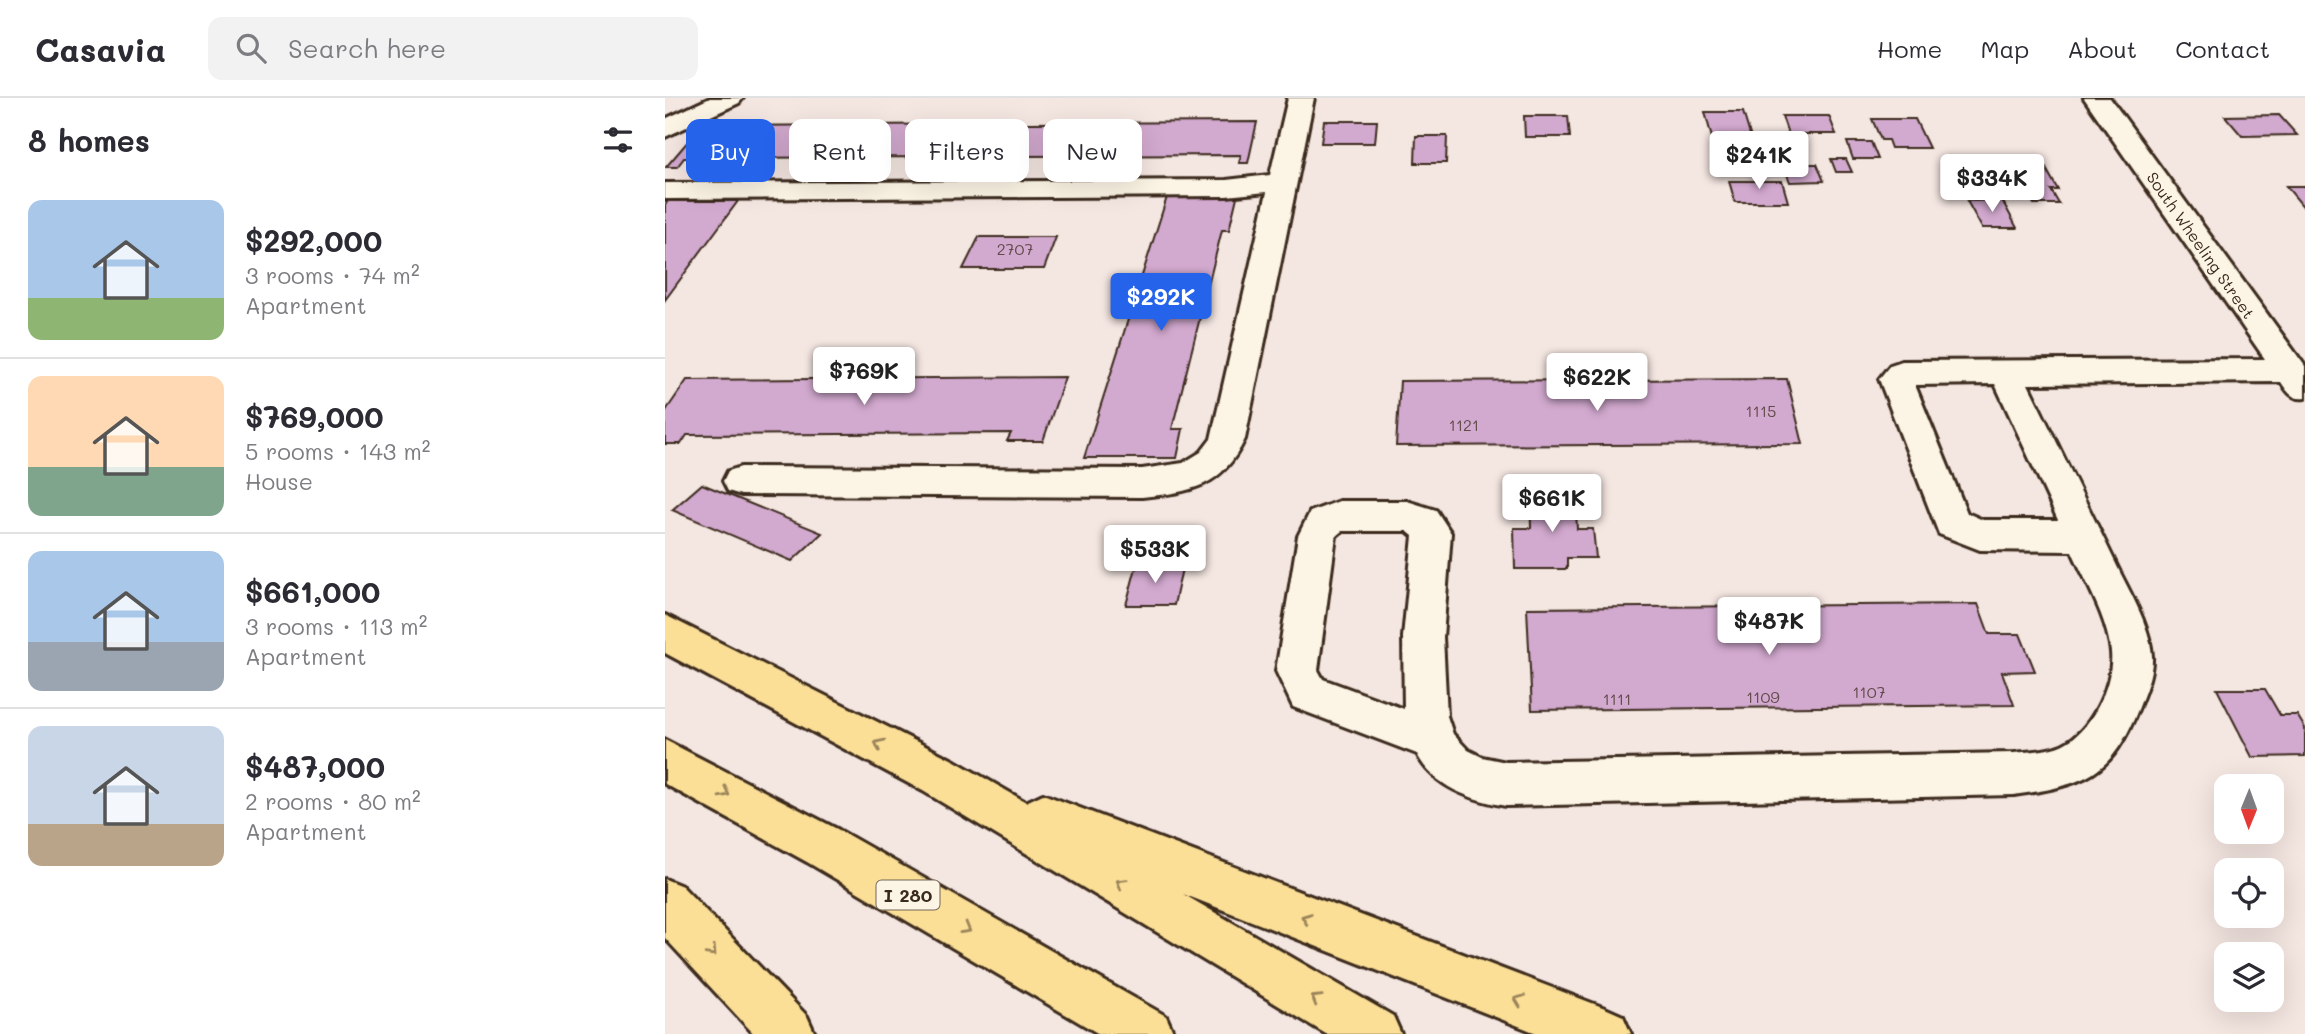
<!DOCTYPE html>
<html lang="en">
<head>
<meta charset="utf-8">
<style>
	body { margin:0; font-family:Mali,sans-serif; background:#f2f2f3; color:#2b2b33; height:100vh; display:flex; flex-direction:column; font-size:26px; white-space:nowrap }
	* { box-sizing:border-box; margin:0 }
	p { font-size:23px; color:#7c7c81 }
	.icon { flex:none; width:38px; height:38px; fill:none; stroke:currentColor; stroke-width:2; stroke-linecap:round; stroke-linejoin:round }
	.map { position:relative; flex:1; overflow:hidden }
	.details { display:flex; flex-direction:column; background:#fff; width:665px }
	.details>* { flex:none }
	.banner { position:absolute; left:21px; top:21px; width:665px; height:63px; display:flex; gap:14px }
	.needle { width:46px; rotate:181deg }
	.controls { position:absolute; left:1549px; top:676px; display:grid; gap:14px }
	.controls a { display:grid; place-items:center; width:70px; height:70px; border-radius:14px; background:#fff; box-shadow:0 7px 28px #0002; font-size:35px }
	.price { position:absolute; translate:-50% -60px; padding:0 16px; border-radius:7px; background:#fff; color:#222; font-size:23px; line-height:46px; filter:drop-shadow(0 2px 4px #0008) }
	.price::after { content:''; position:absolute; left:50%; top:42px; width:21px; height:16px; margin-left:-10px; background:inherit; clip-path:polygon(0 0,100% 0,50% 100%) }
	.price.selected { background:#2563eb; color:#fff }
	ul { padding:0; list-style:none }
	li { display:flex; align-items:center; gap:21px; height:175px; padding:0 28px }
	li+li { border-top:2px solid #e1e1e2 }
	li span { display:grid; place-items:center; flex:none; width:196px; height:140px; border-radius:14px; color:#555 }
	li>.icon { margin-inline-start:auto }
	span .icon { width:84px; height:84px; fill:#fffc; stroke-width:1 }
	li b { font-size:30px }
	h2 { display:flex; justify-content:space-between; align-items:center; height:84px; padding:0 28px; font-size:30px }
	.pill { padding:0 24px; border-radius:14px; background:#fff; box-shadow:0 7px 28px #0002; font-size:24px; line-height:63px }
	.pill.selected { background:#2563eb; color:#fff }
	header { display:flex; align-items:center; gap:42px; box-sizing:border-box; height:98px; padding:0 35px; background:#fff; border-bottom:2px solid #e1e1e2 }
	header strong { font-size:33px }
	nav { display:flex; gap:38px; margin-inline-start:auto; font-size:24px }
	.search { width:490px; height:63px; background:#f2f2f3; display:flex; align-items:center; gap:18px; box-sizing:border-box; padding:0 24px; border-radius:14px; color:#7c7c81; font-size:26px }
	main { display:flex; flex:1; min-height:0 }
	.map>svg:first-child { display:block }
	.building { fill:#d2a9cf; stroke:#3b2a1e; stroke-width:2 }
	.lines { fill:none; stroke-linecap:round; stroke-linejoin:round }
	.minor-casing { stroke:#3b2a1e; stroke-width:6 }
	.highway-casing { stroke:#3b2a1e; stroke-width:6 }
	.minor { fill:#fcf5e5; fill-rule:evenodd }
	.highway { fill:#fbdf96; fill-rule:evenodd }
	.oneway { stroke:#9b845a }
	.labels { text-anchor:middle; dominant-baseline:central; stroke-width:5; stroke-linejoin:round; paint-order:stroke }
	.far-street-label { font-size:16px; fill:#3b2a1e; stroke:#fcf5e5 }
	.number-label { font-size:16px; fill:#614a4a }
	.shield { fill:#fcf5e5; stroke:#75675a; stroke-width:2 }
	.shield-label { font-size:18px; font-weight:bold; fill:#3b2a1e }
</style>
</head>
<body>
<header>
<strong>Casavia</strong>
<div class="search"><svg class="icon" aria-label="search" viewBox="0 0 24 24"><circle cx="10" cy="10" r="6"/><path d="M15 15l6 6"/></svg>Search here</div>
<nav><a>Home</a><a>Map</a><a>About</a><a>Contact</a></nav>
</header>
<main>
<section class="details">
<h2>8 homes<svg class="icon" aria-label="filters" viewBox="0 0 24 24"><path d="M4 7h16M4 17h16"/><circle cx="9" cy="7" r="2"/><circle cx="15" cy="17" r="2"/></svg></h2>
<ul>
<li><span style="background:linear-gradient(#a9c7e8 70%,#8fb573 0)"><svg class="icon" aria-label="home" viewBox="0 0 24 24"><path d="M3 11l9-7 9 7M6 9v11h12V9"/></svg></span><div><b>$292,000</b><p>3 rooms · 74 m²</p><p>Apartment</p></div></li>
<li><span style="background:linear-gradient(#ffd9b3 65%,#7fa58c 0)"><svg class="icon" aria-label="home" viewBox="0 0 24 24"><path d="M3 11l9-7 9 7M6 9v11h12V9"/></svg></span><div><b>$769,000</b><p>5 rooms · 143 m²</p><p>House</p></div></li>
<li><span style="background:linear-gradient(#a9c7e8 65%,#9aa5b1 0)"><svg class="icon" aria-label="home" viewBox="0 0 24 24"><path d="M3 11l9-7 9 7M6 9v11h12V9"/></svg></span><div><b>$661,000</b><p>3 rooms · 113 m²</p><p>Apartment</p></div></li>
<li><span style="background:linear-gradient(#c9d6e8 70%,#b9a48a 0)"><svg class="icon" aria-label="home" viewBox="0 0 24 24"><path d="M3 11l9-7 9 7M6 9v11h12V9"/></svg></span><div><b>$487,000</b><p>2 rooms · 80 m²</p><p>Apartment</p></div></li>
</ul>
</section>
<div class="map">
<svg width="1640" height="936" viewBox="0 0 1640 936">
	<rect width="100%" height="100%" fill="#f4e6e1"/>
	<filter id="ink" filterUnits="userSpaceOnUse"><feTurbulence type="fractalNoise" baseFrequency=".0143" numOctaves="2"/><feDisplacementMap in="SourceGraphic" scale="14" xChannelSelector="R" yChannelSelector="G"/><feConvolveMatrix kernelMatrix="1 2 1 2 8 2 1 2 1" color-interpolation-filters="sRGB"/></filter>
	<g filter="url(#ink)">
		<g class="building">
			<polygon points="1040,14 1078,14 1089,50 1066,50 1064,44 1048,44"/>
			<polygon points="1614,17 1632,37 1577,38 1560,18"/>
			<polygon points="859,18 903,18 905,39 860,39"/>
			<polygon points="1117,18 1164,18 1171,36 1123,36"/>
			<polygon points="1207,21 1250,21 1264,50 1226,50 1223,42 1216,42"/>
			<polygon points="659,23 712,23 710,45 656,45"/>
			<polygon points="592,24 583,65 574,65 576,57 355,58 351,67 342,66 362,25"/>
			<polygon points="325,26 303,67 294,67 298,59 19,60 12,69 1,69 36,28"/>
			<polygon points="751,38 782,38 781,65 750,65"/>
			<polygon points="1182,44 1206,44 1213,61 1188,61"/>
			<polygon points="1312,57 1336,57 1341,67 1379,67 1393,92 1386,92 1394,106 1369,106 1359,88 1328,88"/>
			<polygon points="1166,61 1181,61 1187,74 1171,74"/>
			<polygon points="1118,66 1152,66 1159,83 1125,84"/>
			<polygon points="1064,83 1117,83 1123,104 1070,104"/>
			<polygon points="1621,88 1640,88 1640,111"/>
			<polygon points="502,99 572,99 564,132 557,132 507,331 518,331 512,360 419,360"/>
			<polygon points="1337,102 1352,130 1317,130 1302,103"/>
			<polygon points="3,103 73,103 0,202 0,107"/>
			<polygon points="314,139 391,139 379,171 298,171"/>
			<polygon points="400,279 378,343 342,343 346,335 22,337 16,346 0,346 0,314 22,282"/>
			<polygon points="1122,281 1138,346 731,348 735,283"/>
			<polygon points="37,386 157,435 127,463 7,412"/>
			<polygon points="865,395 910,395 912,431 928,431 931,460 902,460 902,471 850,471 849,430 866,430"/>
			<polygon points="472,466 518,466 509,507 461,507"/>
			<polygon points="1313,506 1324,536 1355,536 1370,573 1337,574 1349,607 867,612 862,510"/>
			<polygon points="1552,591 1600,591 1615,617 1632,617 1640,630 1640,658 1587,659"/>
		</g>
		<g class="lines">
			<g class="minor-casing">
				<g id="minor">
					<polygon points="45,0 78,0 74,5 0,39 0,21"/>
					<path d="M623,0H649L580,341C557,389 527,394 477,399L76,397L63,393L58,383L63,373L76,369L477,371L518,365L536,354L546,341L602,94L561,98L0,101V85L561,82L605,77Z"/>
					<path d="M1419,0H1445L1640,268V300C1627,302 1622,293 1616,284L1363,286C1392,345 1421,404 1450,464C1463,492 1485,526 1487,558C1488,575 1480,593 1474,609C1447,678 1420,687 1349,697L841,708C807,702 768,689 752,656L628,609L611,573L633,438L645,414L674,403H742L771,412L786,435L778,539L782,618L788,636L803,652L817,659L841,664L1349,655C1365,653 1388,653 1402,644C1428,629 1449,584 1446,554C1442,519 1421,485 1407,453L1315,452L1274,436L1214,281L1225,267L1237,263L1600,261ZM1330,286L1393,422H1318L1302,415L1250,287ZM677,433H742L748,438L738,539L739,611L658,581L653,572L671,438Z"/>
				</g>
			</g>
			<g class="highway-casing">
				<g id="highway">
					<polygon points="0,517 290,663 361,704 378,696 940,910 958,918 966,936 874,936 518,796 728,918 736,936 661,936 258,693 0,555"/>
					<polygon points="0,642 174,732 501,918 509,936 434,936 142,764 0,686"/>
					<polygon points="0,781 17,788 142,918 150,936 89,936 0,840"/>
				</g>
			</g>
			<use href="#minor" class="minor"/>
			<use href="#highway" class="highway"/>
		</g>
		<defs><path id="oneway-chevron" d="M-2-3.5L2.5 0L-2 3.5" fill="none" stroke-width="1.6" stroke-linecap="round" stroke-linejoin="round" transform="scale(1.75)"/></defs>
		<g class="oneway">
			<use href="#oneway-chevron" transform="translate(214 646) rotate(-153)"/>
			<use href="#oneway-chevron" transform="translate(60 695) rotate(28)"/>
			<use href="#oneway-chevron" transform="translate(456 785) rotate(-149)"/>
			<use href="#oneway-chevron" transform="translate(641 820) rotate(-159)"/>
			<use href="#oneway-chevron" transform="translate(301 831) rotate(30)"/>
			<use href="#oneway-chevron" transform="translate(47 854) rotate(47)"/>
			<use href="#oneway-chevron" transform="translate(651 901) rotate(-149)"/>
			<use href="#oneway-chevron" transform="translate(854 902) rotate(-159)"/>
		</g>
	</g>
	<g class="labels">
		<g class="far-street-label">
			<text transform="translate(1536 147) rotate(55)">South Wheeling Street</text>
		</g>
		<g class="number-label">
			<text x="350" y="150">2707</text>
			<text x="1096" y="312">1115</text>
			<text x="799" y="326">1121</text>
			<text x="1204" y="593">1107</text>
			<text x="1098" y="598">1109</text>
			<text x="952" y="600">1111</text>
		</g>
		<rect class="shield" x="211.5" y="782.5" width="63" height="29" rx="5"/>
		<g class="shield-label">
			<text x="243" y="797">I 280</text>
		</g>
	</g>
</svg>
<div class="controls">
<a><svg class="needle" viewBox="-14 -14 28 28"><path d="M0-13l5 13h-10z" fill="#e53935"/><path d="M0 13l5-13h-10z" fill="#7c7c81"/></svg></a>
<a><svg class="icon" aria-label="locate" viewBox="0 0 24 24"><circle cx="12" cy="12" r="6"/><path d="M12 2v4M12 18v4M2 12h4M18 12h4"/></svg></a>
<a><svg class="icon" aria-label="layers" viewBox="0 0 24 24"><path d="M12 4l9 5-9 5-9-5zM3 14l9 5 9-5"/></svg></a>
</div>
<b class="price" style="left:1094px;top:93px">$241K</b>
<b class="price" style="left:1327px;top:116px">$334K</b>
<b class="price selected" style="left:496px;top:235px">$292K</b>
<b class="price" style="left:199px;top:309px">$769K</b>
<b class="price" style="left:932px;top:315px">$622K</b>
<b class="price" style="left:887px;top:436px">$661K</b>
<b class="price" style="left:490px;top:487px">$533K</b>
<b class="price" style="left:1104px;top:559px">$487K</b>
<div class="banner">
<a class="pill selected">Buy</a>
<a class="pill">Rent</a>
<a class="pill">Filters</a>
<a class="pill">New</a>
</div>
</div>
</main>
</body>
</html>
